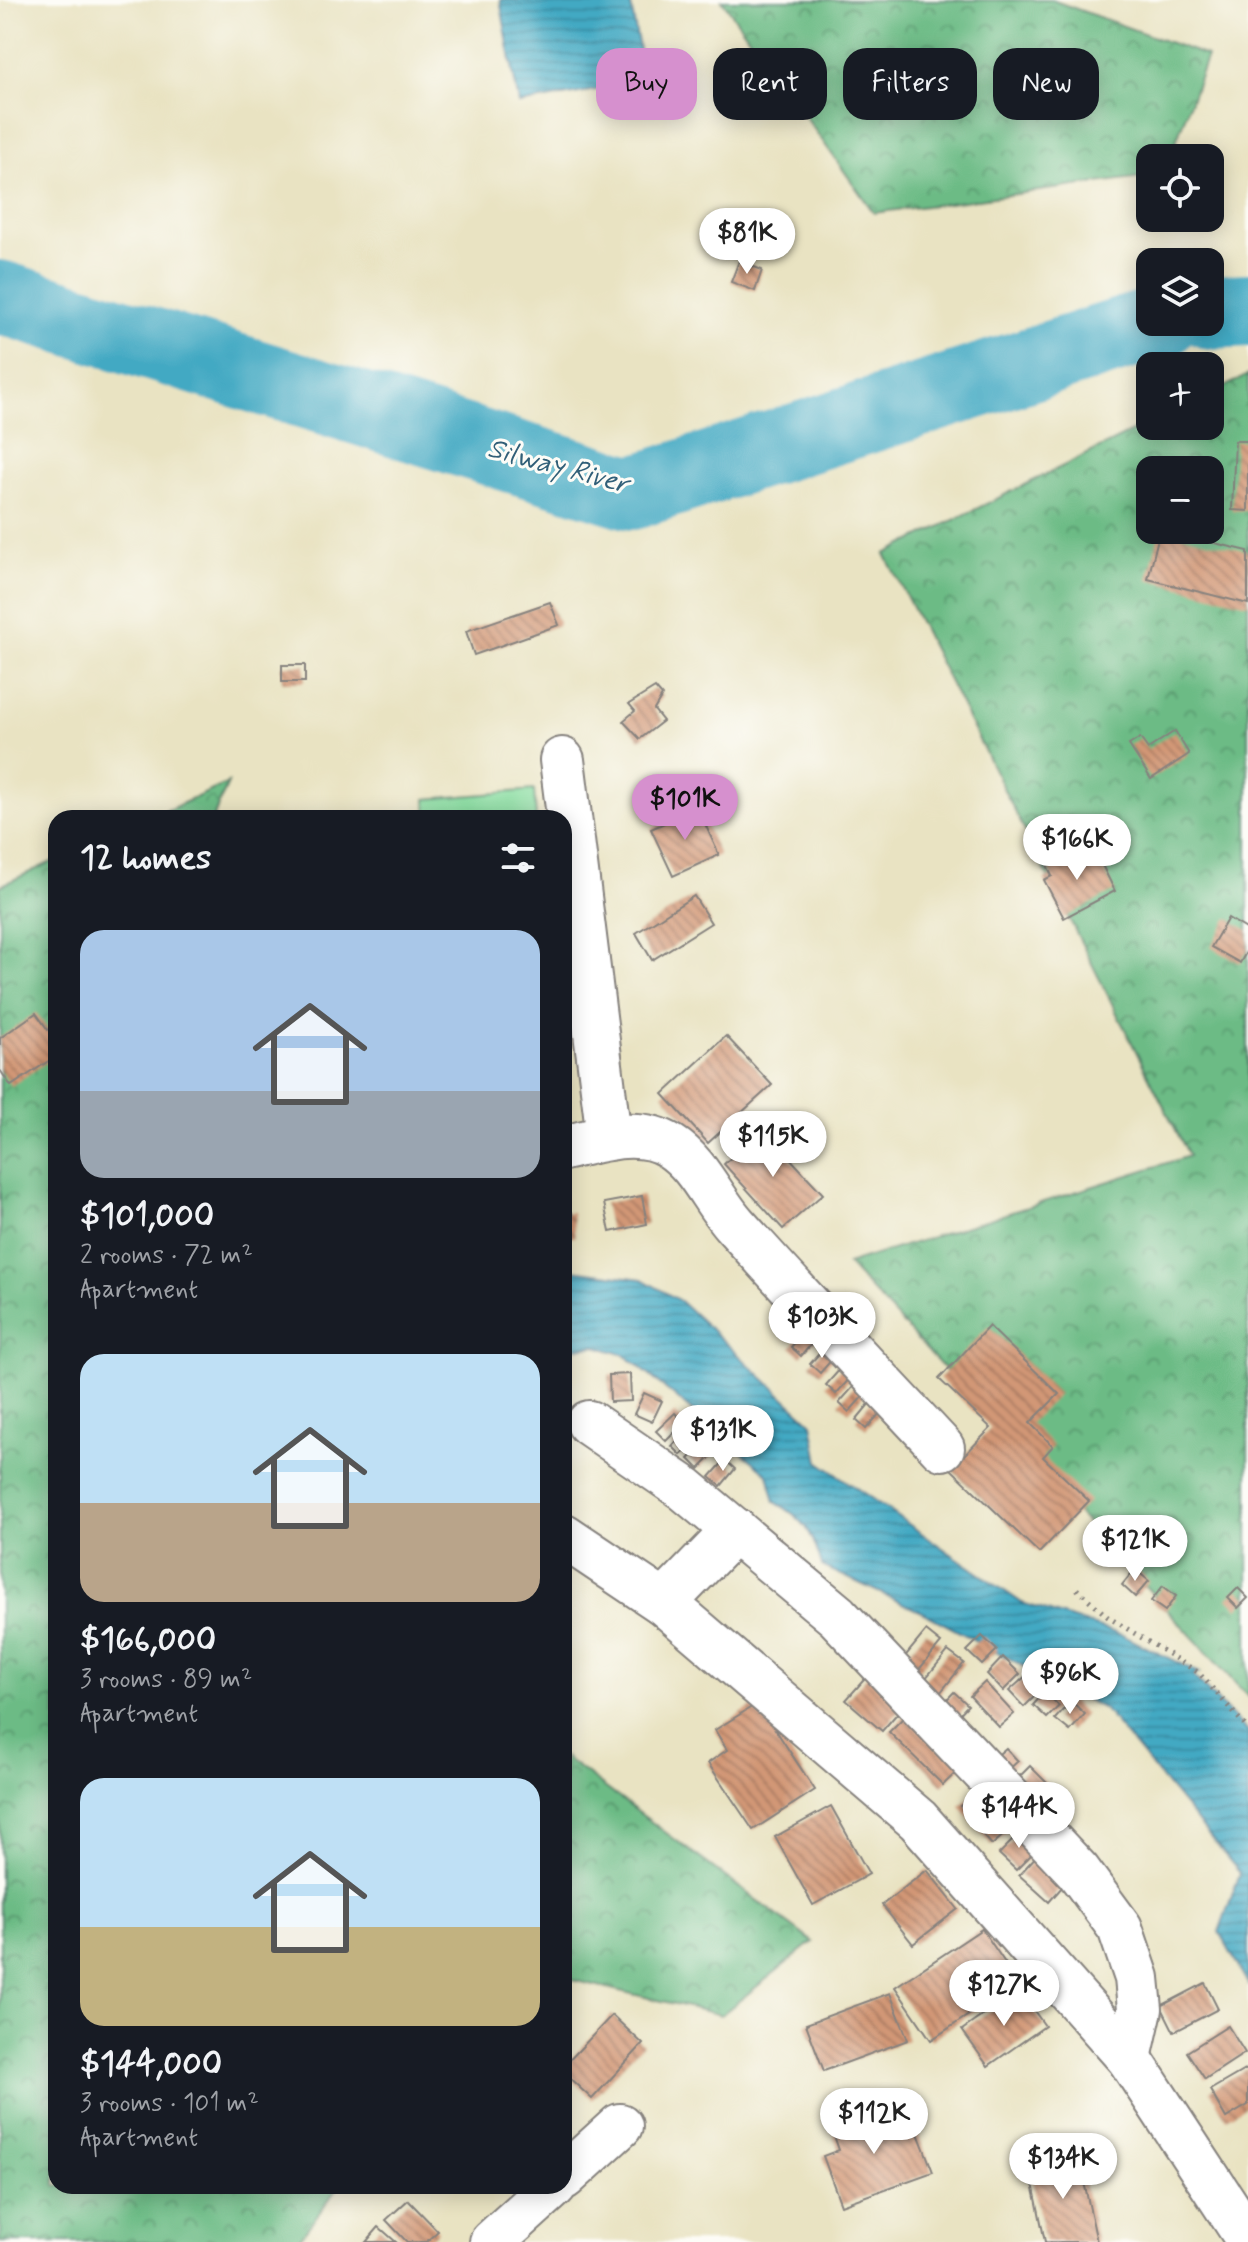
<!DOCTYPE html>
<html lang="en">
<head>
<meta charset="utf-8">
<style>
	body { margin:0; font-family:Mynerve,sans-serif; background:#20242c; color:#f1f3f6; height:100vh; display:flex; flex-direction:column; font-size:30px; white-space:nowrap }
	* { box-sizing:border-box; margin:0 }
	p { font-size:26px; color:#9ea1a6 }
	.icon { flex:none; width:44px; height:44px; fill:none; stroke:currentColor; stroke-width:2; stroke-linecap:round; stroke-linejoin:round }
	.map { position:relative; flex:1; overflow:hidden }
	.details { position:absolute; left:48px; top:810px; width:524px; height:1384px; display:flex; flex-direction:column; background:#171b24; border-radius:24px; box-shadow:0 4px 20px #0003 }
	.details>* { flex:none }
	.top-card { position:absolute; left:596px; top:48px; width:532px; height:72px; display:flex; gap:16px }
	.tools { position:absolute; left:1136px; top:144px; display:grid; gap:16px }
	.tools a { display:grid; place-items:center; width:88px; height:88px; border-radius:16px; background:#171b24; box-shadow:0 4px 20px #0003; font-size:40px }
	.price { position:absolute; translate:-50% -68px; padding:0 18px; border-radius:28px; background:#fff; color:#222; font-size:26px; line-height:52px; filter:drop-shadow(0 2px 4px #0008) }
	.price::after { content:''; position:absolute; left:50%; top:48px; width:24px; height:18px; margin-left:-12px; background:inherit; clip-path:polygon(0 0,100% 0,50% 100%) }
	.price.on { background:#d690ce; color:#111 }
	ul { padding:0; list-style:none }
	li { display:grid; align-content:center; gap:16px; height:424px; padding:0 32px }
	li span { display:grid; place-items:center; height:248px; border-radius:24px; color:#555 }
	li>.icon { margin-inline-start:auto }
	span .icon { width:144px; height:144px; fill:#fffc; stroke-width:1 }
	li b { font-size:34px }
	h2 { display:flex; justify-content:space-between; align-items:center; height:96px; padding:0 32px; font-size:34px }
	.chip { padding:0 28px; border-radius:24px; background:#171b24; box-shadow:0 4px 20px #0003; font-size:28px; line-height:72px }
	.chip.on { background:#d690ce; color:#111 }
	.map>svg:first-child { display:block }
	.forest { fill:url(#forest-crowns); stroke:#476e60; stroke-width:2; fill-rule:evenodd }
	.garden { fill:#85db9e; stroke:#547e6c; stroke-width:2 }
	.water { fill:url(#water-rules); stroke:#32667f; stroke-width:2 }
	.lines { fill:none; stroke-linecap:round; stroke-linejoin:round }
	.river { stroke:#43a9c3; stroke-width:74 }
	.building { fill:url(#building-back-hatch) }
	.minor-casing { stroke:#86827e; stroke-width:48 }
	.path { stroke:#86827e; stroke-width:5; stroke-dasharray:2 6; stroke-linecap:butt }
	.minor { stroke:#fff; stroke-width:44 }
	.labels { text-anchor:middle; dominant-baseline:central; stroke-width:6; stroke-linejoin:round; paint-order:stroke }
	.water-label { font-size:28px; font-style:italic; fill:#315f78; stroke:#fdfcf7 }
</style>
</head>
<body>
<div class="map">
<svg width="1248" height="2242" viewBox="0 0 1248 2242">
	<defs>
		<pattern id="forest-crowns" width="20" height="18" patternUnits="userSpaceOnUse" patternTransform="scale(2)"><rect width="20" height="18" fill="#6cbb85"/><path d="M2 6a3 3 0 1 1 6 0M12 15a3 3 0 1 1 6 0" fill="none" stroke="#58986e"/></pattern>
		<pattern id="water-rules" width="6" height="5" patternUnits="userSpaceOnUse" patternTransform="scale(2)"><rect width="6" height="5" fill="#43a9c3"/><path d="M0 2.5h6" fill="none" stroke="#3889a0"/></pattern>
		<pattern id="building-back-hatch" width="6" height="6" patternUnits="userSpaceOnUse" patternTransform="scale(2)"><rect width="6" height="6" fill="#d29776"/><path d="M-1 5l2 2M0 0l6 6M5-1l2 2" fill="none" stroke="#aa7b62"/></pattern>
	</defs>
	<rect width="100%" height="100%" fill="#fdfcf7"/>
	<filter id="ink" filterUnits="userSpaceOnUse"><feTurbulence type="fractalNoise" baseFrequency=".0125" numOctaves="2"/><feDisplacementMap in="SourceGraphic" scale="16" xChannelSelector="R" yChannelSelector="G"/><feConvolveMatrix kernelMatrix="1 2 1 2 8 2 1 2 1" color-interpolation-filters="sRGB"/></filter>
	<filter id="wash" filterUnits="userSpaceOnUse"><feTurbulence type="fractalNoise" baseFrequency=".006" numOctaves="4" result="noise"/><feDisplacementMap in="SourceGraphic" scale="32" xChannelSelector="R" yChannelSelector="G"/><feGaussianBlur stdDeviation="1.8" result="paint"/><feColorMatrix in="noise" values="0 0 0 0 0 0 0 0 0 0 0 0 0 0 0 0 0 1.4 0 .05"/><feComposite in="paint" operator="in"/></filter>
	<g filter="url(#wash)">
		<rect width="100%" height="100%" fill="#e9e3c2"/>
		<g class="forest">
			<polygon points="722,0 1052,0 1207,56 1170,158 1150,158 1150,176 874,213"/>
			<path d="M1248,375V1697L847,1264L1189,1156L885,554L1150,423L1210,426V394ZM1150,470H1210V530H1150Z"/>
			<polygon points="228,783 213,818 150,818"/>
			<polygon points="56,860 56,2186 339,2186 297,2242 0,2242 0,886"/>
			<polygon points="564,1757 813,1942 721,2015 564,1978"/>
		</g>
		<polygon class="garden" points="534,790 536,818 427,818 426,799"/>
		<g class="water">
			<polygon points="500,0 630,0 645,81 519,104"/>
			<path d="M564,1269L642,1279L680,1301L812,1423L819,1462L1022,1603L1122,1635L1199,1673L1193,1676L1248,1732V1984L1219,1932L1240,1873L1104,1709L928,1615L822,1566C812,1532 806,1519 775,1502L768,1474L625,1355L596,1346L564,1349Z"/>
		</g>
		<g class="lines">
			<g class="river">
				<polyline points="0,297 632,493 1161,322"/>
				<polyline points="1210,312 1248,310"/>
			</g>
		</g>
		<g id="blocks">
			<g class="building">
				<polygon points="739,261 762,270 755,291 731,282"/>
				<polygon points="1235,441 1248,441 1248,511 1232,510"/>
				<polygon points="1160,530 1248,551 1248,604 1148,579"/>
				<polygon points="550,602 559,625 474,655 466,631"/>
				<rect x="282" y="665" width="23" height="17"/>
				<polygon points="655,688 662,696 654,710 663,721 640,739 623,721 635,711 629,704"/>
				<polygon points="1175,731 1189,754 1151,779 1129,745 1140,738 1148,749"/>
				<polygon points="698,808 719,855 673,876 651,829"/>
				<polygon points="1083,846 1090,859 1099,859 1115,891 1064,918 1044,880 1052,876 1047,865"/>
				<polygon points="694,896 711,923 652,960 636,933"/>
				<polygon points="1228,918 1248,930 1248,949 1240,963 1211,947"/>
				<polygon points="36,1013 48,1030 56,1025 56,1056 11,1086 0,1070 0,1038"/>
				<polygon points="726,1036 772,1085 708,1143 663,1094"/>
				<polygon points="763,1129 823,1194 783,1229 724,1164"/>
				<polygon points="642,1196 647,1224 610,1232 604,1203"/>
				<polygon points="572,1212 575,1237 564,1238 564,1213"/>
				<polygon points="989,1326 1059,1394 1030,1423 1053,1446 1043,1457 1089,1501 1039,1553 951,1469 991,1428 939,1379"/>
				<polygon points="806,1330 816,1339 801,1356 791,1347"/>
				<polygon points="825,1347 835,1356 820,1373 810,1364"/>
				<polygon points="841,1368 851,1377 836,1394 826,1385"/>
				<polygon points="630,1374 631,1401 610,1402 609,1375"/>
				<polygon points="854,1386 864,1395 849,1412 839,1403"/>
				<polygon points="644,1393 662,1401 652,1422 634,1414"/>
				<polygon points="870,1403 881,1412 866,1429 856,1420"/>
				<polygon points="675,1413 684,1423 666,1441 656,1431"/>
				<polygon points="690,1427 700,1437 681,1455 672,1446"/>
				<polygon points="707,1441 717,1451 699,1469 689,1459"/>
				<polygon points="725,1460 735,1469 721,1486 710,1477"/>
				<polygon points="1135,1569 1149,1581 1135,1597 1122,1585"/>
				<polygon points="1163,1586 1176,1596 1165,1611 1151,1601"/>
				<polygon points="1238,1588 1248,1598 1238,1608 1228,1598"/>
				<polygon points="926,1631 941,1643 912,1678 897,1666"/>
				<polygon points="982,1636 997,1650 982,1665 967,1651"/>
				<polygon points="948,1651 964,1663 936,1698 920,1685"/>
				<polygon points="1003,1657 1020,1674 1003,1691 987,1674"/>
				<polygon points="871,1672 907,1702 882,1731 846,1700"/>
				<polygon points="1027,1675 1041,1690 1024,1707 1009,1691"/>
				<polygon points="985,1682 1014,1714 999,1727 970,1696"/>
				<polygon points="954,1692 968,1705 951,1723 937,1710"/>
				<polygon points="1045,1692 1059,1706 1047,1718 1033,1705"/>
				<polygon points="1071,1701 1085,1714 1070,1731 1055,1719"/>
				<polygon points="758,1703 815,1790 753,1830 708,1763 727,1750 715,1730"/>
				<polygon points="912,1709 967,1762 943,1785 889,1732"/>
				<polygon points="1006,1748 1018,1761 1005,1773 993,1759"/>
				<polygon points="1030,1766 1050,1786 1034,1801 1015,1781"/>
				<polygon points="982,1787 995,1802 972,1821 960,1806"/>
				<polygon points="831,1806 869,1874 813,1905 775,1837"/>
				<polygon points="1000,1810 1014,1826 992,1845 978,1829"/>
				<polygon points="1022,1831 1039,1847 1016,1870 999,1854"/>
				<polygon points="1039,1853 1069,1879 1049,1902 1019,1875"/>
				<polygon points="927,1870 958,1909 913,1944 882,1905"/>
				<polygon points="982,1929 1018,1982 931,2040 895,1987"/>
				<polygon points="1205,1983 1218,2009 1174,2032 1161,2006"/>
				<polygon points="1019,1990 1045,2026 988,2066 962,2030"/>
				<polygon points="890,1993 908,2040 824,2071 806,2024"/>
				<polygon points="612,2015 643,2044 592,2099 564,2073 564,2066"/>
				<polygon points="1228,2026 1245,2053 1205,2079 1187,2052"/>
				<polygon points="1248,2068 1248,2105 1226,2118 1210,2090"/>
				<polygon points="889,2106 899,2134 916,2128 933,2172 841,2205 823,2156 839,2150 831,2127"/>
				<polygon points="1078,2154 1097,2242 1045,2242 1029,2164"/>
				<polygon points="408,2200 438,2231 426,2242 407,2242 386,2220"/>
				<polygon points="379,2227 396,2242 366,2242"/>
			</g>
		</g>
	</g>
	<g filter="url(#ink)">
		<use href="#blocks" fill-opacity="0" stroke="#86827e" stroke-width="2"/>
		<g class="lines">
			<g class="minor-casing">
				<g id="minor">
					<polyline points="562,760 609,1137"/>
					<path d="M564,1148C597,1140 639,1126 670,1146C699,1164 713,1201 735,1225C803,1301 873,1374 942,1448"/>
					<polyline points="589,1423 685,1489 837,1616 1078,1871 1120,1928 1137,1978 1140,2009 1129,2058"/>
					<polyline points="564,1536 664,1603 918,1820 1129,2058 1248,2239"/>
					<polyline points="664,1603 735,1530"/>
					<polyline points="564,2177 620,2126"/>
					<polyline points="492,2242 554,2186"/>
				</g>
			</g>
			<polyline class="path" points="1077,1589 1108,1617 1199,1673 1248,1729"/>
			<use href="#minor" class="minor"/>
		</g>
	</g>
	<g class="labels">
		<g class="water-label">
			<text transform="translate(558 467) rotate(15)">Silway River</text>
		</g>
	</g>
</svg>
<div class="tools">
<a><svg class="icon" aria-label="locate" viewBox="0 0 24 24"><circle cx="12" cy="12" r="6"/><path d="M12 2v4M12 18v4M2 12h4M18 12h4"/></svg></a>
<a><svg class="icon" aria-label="layers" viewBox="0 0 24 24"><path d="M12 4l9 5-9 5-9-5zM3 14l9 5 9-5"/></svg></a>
<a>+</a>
<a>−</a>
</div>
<b class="price" style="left:747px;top:276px">$81K</b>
<b class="price on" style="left:685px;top:842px">$101K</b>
<b class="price" style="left:1077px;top:882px">$166K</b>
<b class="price" style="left:773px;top:1179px">$115K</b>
<b class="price" style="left:822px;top:1360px">$103K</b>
<b class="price" style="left:723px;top:1473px">$131K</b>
<b class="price" style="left:1135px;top:1583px">$121K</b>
<b class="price" style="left:1070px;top:1716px">$96K</b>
<b class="price" style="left:1019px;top:1850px">$144K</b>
<b class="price" style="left:1004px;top:2028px">$127K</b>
<b class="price" style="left:874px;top:2156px">$112K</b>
<b class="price" style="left:1063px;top:2201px">$134K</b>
<div class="top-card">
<a class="chip on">Buy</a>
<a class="chip">Rent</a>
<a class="chip">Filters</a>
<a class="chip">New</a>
</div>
<section class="details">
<h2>12 homes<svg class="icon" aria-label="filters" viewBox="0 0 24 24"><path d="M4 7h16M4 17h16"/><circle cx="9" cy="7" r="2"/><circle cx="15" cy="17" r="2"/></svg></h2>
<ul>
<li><span style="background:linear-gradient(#a9c7e8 65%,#9aa5b1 0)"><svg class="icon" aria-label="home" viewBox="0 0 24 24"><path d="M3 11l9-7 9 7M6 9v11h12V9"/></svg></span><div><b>$101,000</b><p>2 rooms · 72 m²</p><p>Apartment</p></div></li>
<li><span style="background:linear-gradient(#bfe0f5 60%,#b9a48a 0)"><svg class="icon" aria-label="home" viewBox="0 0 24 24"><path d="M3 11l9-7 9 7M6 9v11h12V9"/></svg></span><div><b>$166,000</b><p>3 rooms · 89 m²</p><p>Apartment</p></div></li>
<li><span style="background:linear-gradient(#bfe0f5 60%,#c2b280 0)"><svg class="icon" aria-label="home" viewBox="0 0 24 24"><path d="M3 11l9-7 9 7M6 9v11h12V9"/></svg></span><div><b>$144,000</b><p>3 rooms · 101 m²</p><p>Apartment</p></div></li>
</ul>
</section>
</div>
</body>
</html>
